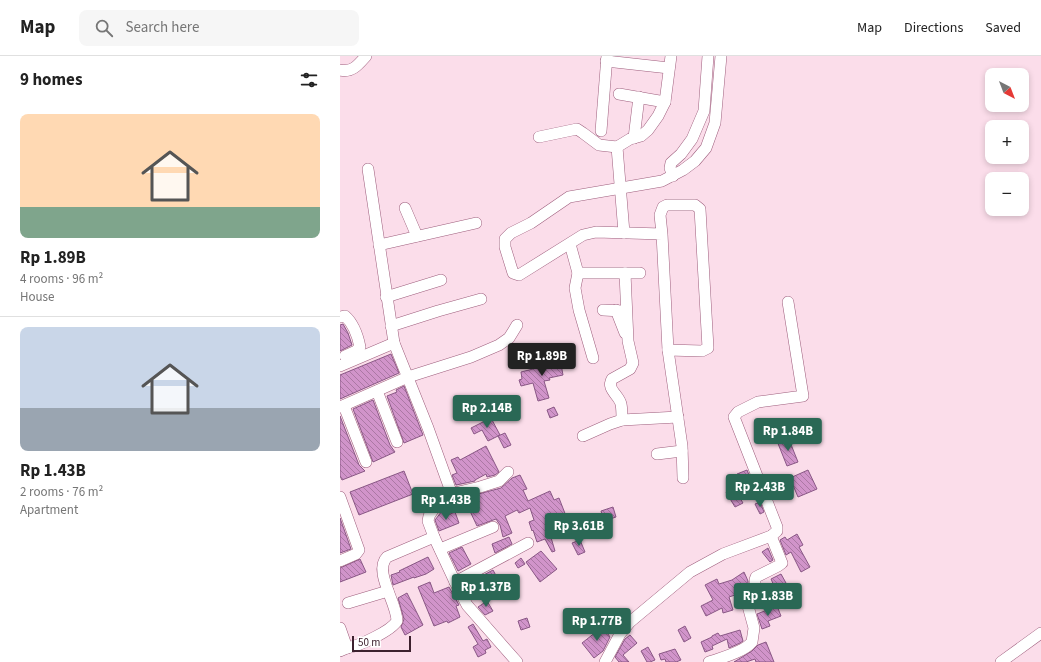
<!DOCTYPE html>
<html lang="en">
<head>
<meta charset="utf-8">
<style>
	body { margin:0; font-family:"Source Sans 3",sans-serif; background:#f6f6f6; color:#222; height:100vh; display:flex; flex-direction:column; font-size:15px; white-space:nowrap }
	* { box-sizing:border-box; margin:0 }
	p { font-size:13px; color:#767676 }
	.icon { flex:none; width:22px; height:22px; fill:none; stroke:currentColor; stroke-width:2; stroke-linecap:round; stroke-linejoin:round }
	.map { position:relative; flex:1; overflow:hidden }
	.panel { display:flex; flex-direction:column; background:#fff; width:340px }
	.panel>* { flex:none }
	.needle { width:26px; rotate:138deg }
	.tools { position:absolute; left:645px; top:12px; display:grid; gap:8px }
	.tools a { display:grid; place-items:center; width:44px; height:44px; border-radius:8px; background:#fff; box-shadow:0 2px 6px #0003; font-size:20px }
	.scale { position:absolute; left:12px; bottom:10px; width:59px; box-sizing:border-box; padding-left:4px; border:2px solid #3c212e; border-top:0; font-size:11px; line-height:14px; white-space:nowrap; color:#3c212e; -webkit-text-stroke:3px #fff; paint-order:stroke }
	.price { position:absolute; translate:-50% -34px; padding:0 9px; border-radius:4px; background:#2a6855; color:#fff; font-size:13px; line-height:26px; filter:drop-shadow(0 1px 2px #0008) }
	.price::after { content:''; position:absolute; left:50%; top:24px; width:12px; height:9px; margin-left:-6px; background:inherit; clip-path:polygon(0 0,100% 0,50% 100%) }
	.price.active { background:#222; color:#fff }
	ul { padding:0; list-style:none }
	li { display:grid; align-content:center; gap:8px; height:212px; padding:0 20px }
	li+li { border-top:1px solid #e0e0e0 }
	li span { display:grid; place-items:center; height:124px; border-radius:8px; color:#555 }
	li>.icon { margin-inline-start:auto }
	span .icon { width:72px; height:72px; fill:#fffc; stroke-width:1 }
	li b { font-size:17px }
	h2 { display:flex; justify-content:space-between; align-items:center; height:48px; padding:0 20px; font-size:17px }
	header { display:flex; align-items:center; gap:24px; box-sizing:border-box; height:56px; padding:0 20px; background:#fff; border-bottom:1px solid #e0e0e0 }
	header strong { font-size:19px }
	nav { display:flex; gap:22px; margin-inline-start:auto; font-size:14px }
	.search { width:280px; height:36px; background:#f6f6f6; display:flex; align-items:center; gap:10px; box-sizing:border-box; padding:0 14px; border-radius:8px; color:#767676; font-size:15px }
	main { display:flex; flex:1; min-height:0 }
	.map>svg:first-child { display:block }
	.building { fill:url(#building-back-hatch); stroke:#895785 }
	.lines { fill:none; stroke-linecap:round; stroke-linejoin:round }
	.minor-casing { stroke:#9e5e7d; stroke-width:12 }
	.minor { stroke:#fff; stroke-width:11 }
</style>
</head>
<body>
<header>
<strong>Map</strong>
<div class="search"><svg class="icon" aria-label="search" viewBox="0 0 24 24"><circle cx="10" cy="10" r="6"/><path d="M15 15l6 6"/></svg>Search here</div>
<nav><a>Map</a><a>Directions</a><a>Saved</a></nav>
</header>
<main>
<section class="panel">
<h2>9 homes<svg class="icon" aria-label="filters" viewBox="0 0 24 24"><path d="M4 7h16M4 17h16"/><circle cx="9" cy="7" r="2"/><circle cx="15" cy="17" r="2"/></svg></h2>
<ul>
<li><span style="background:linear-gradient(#ffd9b3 75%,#7fa58c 0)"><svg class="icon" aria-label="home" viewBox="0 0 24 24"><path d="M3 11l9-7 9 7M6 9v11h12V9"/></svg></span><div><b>Rp 1.89B</b><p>4 rooms · 96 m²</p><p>House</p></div></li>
<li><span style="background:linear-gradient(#c9d6e8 65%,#9aa5b1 0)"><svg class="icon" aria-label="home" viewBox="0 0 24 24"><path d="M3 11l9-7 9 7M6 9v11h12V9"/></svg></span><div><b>Rp 1.43B</b><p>2 rooms · 76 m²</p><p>Apartment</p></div></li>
</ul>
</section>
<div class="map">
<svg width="701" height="606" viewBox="0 0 701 606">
	<defs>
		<pattern id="building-back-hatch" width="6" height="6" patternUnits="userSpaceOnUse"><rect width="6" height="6" fill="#d194ca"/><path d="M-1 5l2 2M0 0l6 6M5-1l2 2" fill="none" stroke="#ab78a4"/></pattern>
	</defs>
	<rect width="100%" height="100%" fill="#fbddea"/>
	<g class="building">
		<polygon points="3,268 8,277 12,289 0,295 0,269"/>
		<polygon points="51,298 59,317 0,343 0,319"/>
		<polygon points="220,303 223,319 209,322 210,324 204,325 209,342 198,345 193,327 181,330 179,324 182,323 181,316 197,312 197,309"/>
		<polygon points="64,330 83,379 64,387 47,340 57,336 56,334"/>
		<polygon points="33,344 50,389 55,396 33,406 13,353"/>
		<polygon points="214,351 218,359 210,362 207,354"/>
		<polygon points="0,360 19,409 25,415 2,424 0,420"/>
		<polygon points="151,362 160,379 148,385 142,374 134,378 131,372"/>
		<polygon points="165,377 171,389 164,392 158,380"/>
		<polygon points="448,381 458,406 447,410 437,385"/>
		<polygon points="146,390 159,416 155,419 147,421 146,418 135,424 135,425 116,429 112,419 117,417 111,404 118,401 120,404"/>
		<polygon points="407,414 413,429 403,434 397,418"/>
		<polygon points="468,414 477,433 458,441 450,422"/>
		<polygon points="64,415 73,438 19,459 10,436"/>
		<polygon points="180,419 187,433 183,434 188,445 210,435 214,444 219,442 226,460 207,468 215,495 212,496 205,483 197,486 193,474 192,475 189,466 194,464 190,452 179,457 177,454 165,460 172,477 163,481 160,469 156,463 137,470 129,453 119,456 116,444 161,432 172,422"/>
		<polygon points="397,432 399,438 398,439 403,447 395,451 386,436"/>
		<polygon points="420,446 424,456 420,458 415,448"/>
		<polygon points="273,451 276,461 264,465 261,455"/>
		<polygon points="102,455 105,460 115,456 119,467 99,475 95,464"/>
		<polygon points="248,458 251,464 261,461 263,467 253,470 255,474 241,481 234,465"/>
		<polygon points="0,462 11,493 0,497"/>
		<polygon points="457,478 463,489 459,491 470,511 461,516 451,496 446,499 440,484 445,481 447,484"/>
		<polygon points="169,481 172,488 155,497 152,488"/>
		<polygon points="240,484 245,496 238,499 232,487"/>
		<polygon points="122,491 131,508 118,515 109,497"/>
		<polygon points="428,492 433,504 430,506 422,496"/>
		<polygon points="201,495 217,513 200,526 186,506"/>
		<polygon points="88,501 94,513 86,518 74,522 74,521 53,529 51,519 60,516 59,515"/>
		<polygon points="181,502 185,508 178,512 175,507"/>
		<polygon points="20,503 26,516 0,526 0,512"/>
		<polygon points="153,514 160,527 151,532 148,526 144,528 140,521"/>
		<polygon points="404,516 408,525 408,528 398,533 398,538 389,541 393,554 383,557 382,552 366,560 361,550 373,544 365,529 377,523 379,528 392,524"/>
		<polygon points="441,518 446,527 435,532 431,523"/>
		<polygon points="90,526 94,537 109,531 119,549 116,550 120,561 108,567 107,565 94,570 78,531"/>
		<polygon points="67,537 83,569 65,579 61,571 64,563 58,542"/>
		<polygon points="147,545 153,555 145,559 138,551"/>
		<polygon points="437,550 441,560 428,565 430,570 422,573 417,558"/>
		<polygon points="187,562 190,571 181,574 178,565"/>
		<polygon points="133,568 143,585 147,583 151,591 145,594 146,597 138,601 133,591 138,588 128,571"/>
		<polygon points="261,568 270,581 263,595 254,602 242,587 256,576 254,574"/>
		<polygon points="345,570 351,582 344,586 338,574"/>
		<polygon points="400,574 403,585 400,587 389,592 387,583 372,590 373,593 365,596 361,586 372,581 372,580 378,577 380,580"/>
		<polygon points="290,579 297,587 283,599 289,606 279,606 275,601 285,583"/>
		<polygon points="426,586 434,606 416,606 415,603 406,606 394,606 412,595 418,589"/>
		<polygon points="308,591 315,604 310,606 307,606 301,595"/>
		<polygon points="335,593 341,604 336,606 326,606 325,603 321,604 319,598"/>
	</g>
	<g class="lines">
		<g class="minor-casing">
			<g id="minor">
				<polyline points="266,5 329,12"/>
				<path d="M0,14C12,17 18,9 26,0"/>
				<polyline points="279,38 325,46"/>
				<polyline points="261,75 267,0"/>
				<polyline points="199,81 237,73 243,77 259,89 277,91"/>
				<polyline points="294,82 299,41"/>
				<polyline points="28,113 54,287"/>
				<polyline points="333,120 330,112 331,107 341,98 352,83 364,55 368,0"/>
				<polyline points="65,152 77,180"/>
				<polyline points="284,177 277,91 290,83 301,80 308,74 318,60 325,46 331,0"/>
				<polyline points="322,178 320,159 323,151 327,149 355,149 360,153 368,292 362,295 328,294 322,178 256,176 243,179 179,219 173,217 165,191 165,183 171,177 191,167 229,141 322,125 343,114 355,105 366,92 375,67 381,0"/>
				<polyline points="230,188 238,217 300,217"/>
				<polyline points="39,189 136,167"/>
				<polyline points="238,217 235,232 239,254 253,302"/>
				<polyline points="46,241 101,224"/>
				<polyline points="263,254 282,255"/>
				<polyline points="276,254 285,277"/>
				<path d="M0,261L5,260C13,267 18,281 20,291L16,295L5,300"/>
				<polyline points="51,270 98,255 141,243"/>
				<polyline points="328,294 342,390 343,422"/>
				<polyline points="0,310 54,287 88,372 110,433 110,438 93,454 89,460 88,465 94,481 115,526 127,549 177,606"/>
				<polyline points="37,335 57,386"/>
				<polyline points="4,350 26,406"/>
				<polyline points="0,351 68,321 131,301 159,289 169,282 177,269"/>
				<path d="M282,364C282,359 282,353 281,348C279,339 266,333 272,323L290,313L293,307L288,285L285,217"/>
				<polyline points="243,380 270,368 282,364 338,361"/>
				<polyline points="317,398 342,395"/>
				<polyline points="110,438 140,431 159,425 168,416"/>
				<polyline points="0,441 19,494 16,498 0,505"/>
				<polyline points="100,493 153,471"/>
				<polyline points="115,526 188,487"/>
				<polyline points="8,547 48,535"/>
				<polyline points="0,572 7,592 0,595"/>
				<path d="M7,592C19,590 51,575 57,565C57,547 33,515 47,501L94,481"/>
				<polyline points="265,606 280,578 290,566 350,516 383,498 431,480 437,475 437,471 394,361 398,356 418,346 463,340 448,246"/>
				<path d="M369,606C381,602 404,596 412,586L414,572L405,539L415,532V524L416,521L438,510L442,507L431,480"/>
				<polyline points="661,606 701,577"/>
			</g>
		</g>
		<use href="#minor" class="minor"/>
	</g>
</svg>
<div class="tools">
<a><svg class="needle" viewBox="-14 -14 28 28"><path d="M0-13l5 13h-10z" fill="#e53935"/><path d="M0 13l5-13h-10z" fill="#767676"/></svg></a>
<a>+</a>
<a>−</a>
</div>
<div class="scale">50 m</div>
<b class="price active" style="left:202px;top:321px">Rp 1.89B</b>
<b class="price" style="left:147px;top:373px">Rp 2.14B</b>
<b class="price" style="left:448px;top:396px">Rp 1.84B</b>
<b class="price" style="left:420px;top:452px">Rp 2.43B</b>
<b class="price" style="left:106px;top:465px">Rp 1.43B</b>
<b class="price" style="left:239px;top:491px">Rp 3.61B</b>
<b class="price" style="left:146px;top:552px">Rp 1.37B</b>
<b class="price" style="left:428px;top:561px">Rp 1.83B</b>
<b class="price" style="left:257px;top:586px">Rp 1.77B</b>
</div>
</main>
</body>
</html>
